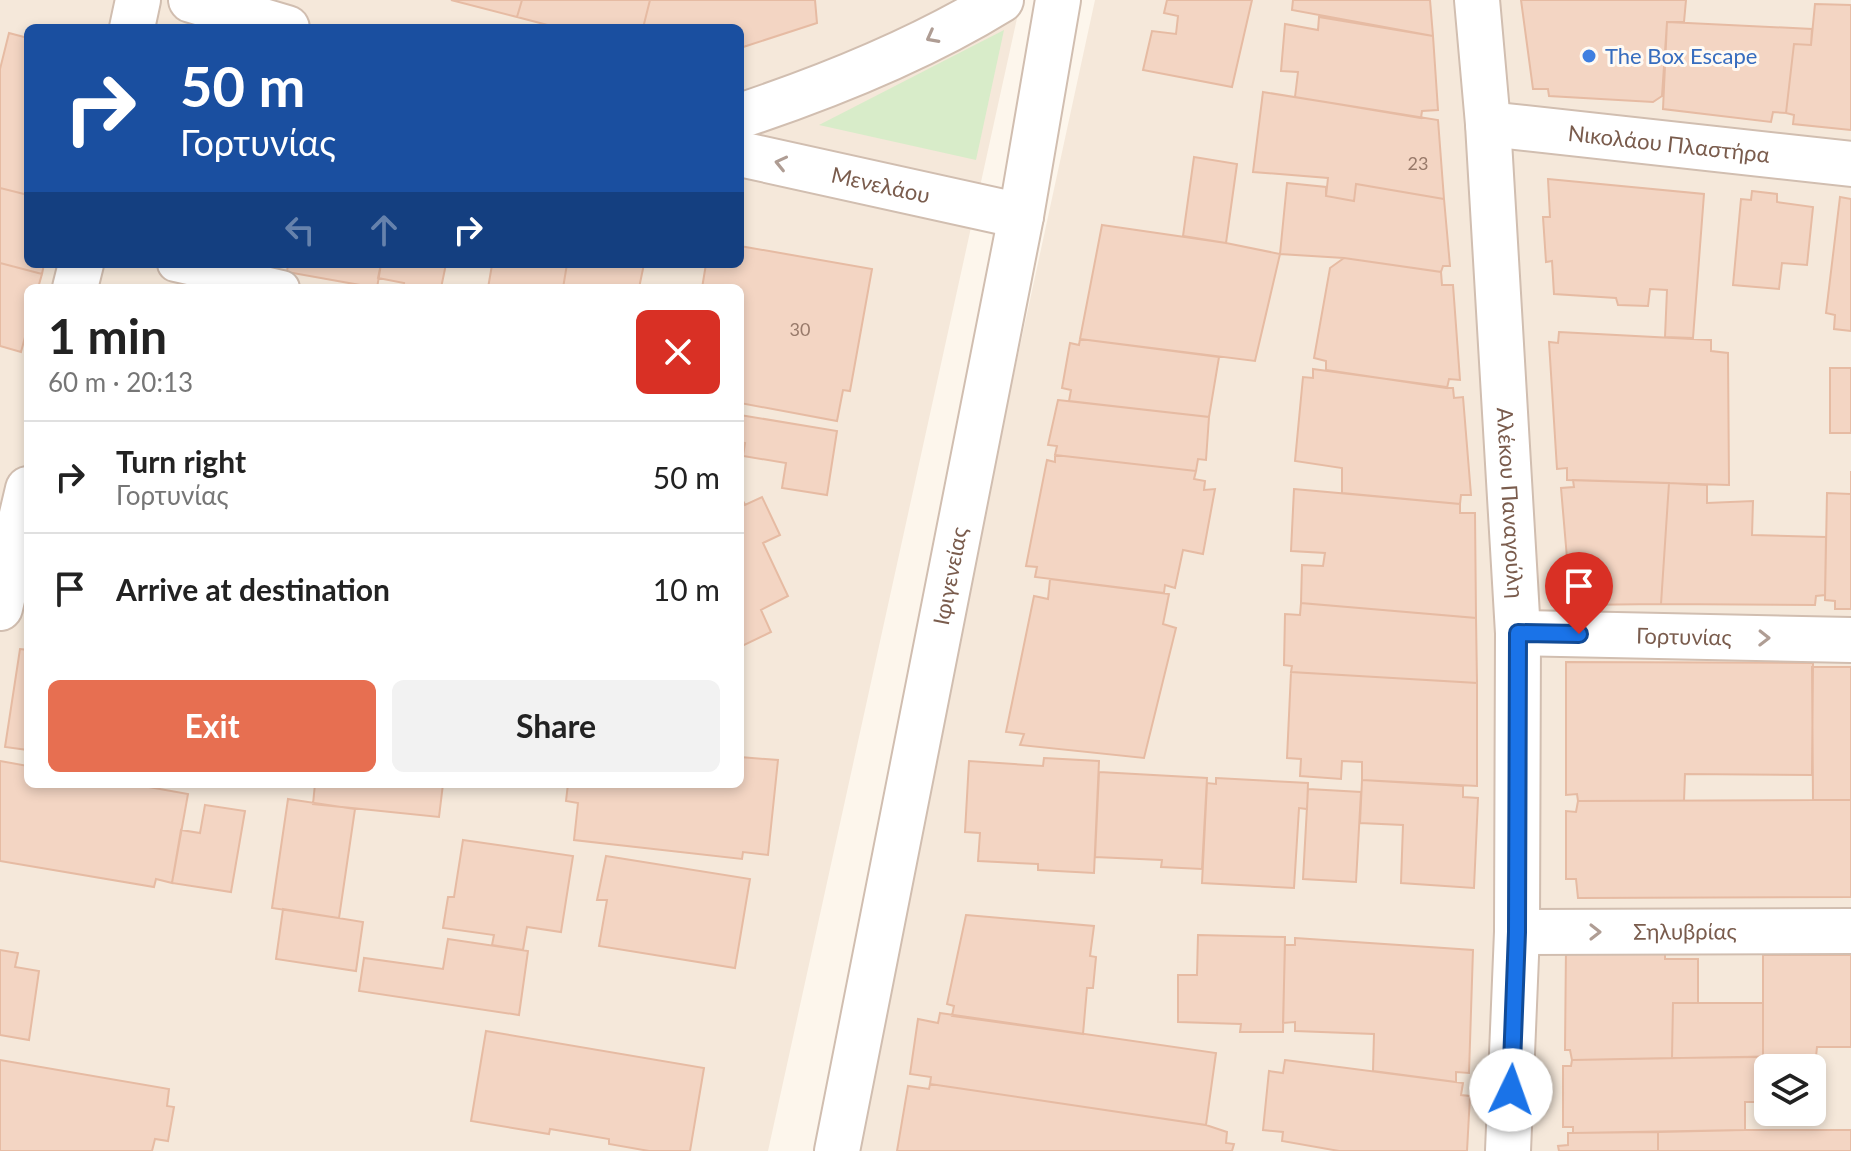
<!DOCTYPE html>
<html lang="en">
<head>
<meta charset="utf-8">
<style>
  :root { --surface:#fff; --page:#f2f2f2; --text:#222; --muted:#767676; --line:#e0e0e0; --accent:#e76f51 }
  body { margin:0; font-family:Lato,sans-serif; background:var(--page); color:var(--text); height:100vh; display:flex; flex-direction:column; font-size:30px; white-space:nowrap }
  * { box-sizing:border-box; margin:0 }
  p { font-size:26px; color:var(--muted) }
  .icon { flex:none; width:44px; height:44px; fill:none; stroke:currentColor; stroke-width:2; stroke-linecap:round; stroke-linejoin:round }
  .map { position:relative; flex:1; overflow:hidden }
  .sheet { position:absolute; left:24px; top:284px; width:720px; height:504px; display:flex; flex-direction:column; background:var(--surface); border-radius:12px; box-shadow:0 4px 12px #0003 }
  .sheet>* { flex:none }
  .top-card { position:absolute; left:24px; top:24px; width:720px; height:244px; border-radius:12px; box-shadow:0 4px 12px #0003; background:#1a4fa0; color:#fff; overflow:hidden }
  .tools { position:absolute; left:1754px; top:1054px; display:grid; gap:16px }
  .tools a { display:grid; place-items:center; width:72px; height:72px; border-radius:12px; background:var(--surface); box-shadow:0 4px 12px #0003; font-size:40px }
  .pin { position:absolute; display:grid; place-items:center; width:68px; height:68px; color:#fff; margin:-82px -34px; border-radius:50% 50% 50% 0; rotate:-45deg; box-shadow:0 0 8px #0007 }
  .pin .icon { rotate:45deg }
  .me { position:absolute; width:88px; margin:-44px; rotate:3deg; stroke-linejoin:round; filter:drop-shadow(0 0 6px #0008) }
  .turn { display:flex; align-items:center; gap:28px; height:168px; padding:0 24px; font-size:36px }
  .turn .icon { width:104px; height:104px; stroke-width:2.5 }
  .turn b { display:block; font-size:56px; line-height:68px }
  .lanes { display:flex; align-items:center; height:76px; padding:0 24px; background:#0003; justify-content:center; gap:40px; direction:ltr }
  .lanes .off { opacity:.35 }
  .round { display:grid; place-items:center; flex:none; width:84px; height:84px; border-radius:12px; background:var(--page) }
  .overview { display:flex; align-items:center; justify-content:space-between; height:136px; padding:0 24px }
  h1 { font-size:48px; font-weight:700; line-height:60px }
  .button { display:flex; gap:16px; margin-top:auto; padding:16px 24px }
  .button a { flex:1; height:92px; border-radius:12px; background:var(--accent); color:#fff; font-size:32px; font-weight:700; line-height:92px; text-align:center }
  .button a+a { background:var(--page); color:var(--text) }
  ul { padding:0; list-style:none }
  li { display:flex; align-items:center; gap:24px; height:112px; padding:0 24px; border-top:2px solid var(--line) }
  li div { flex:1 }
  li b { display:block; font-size:30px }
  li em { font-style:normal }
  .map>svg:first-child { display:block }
  .residential { fill:#f5e8da; fill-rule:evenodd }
  .green { fill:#d8ecc9 }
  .building { fill:#f3d5c3; stroke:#e6bba3; stroke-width:2 }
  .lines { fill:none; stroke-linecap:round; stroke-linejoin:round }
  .service-casing { stroke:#d1beb0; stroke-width:38 }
  .minor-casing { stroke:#d1beb0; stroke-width:48 }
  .tertiary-casing { stroke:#d1beb0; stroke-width:48 }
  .service { stroke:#fff; stroke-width:34 }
  .minor { stroke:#fff; stroke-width:44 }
  .tertiary { stroke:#fff; stroke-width:44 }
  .oneway { stroke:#af9d94 }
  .route-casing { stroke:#114b97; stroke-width:20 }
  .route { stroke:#1a73e8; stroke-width:14 }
  .shop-dot { fill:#3f7fe0; stroke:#fffaf3; stroke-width:3 }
  .labels { text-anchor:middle; stroke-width:6; stroke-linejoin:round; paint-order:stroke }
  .number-label { font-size:18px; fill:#987a6a }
  .shop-label { font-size:22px; fill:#366cbe; stroke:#fffaf3; text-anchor:start }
  .street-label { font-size:22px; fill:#7a5c4d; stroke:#fffaf3 }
</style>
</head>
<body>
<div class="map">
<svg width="1851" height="1151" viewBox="0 0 1851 1151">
  <rect width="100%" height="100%" fill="#fdf6ec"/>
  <!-- residential -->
  <path class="residential" d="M 0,0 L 1021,0 L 768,1151 L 0,1151 ZM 28,28 L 740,28 L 740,264 L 28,264 ZM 28,288 L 740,288 L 740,784 L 28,784 Z
    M 1095,0 L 1851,0 L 1851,1151 L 852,1151 L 940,715 ZM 1768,1068 L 1812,1068 L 1812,1112 L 1768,1112 Z"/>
  <!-- green -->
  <path class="green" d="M 1004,30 L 976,160 L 819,125 Z"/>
  <!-- building -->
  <path class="building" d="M 451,0 L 522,0 L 517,17 Z
    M 522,0 L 650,0 L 643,28 L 559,28 L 517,17 Z
    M 650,0 L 815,0 L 817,23 L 740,48 L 740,28 L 643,28 Z
    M 1167,0 L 1252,0 L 1232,87 L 1143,70 L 1152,31 L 1176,34 L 1178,16 L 1164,13 Z
    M 1293,0 L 1430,0 L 1433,36 L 1292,10 Z
    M 1521,0 L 1686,0 L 1684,22 L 1667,22 L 1662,96 L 1653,102 L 1549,96 L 1548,89 L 1533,89 Z
    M 1815,4 L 1851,5 L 1851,130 L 1793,124 L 1794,115 L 1786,113 L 1794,44 L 1811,45 Z
    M 1319,17 L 1433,36 L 1438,110 L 1422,111 L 1421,118 L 1295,97 L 1298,72 L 1281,71 L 1285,24 L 1318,30 Z
    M 1667,22 L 1812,29 L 1811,45 L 1794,44 L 1786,113 L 1773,112 L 1771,122 L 1663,109 Z
    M 9,33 L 28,38 L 28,195 L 0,188 L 0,69 Z
    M 1263,92 L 1438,120 L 1444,199 L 1356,184 L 1354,201 L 1326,196 L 1328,178 L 1253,172 Z
    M 1194,157 L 1237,164 L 1226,243 L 1183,236 Z
    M 1548,179 L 1704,194 L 1693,338 L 1665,337 L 1667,290 L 1650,289 L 1648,306 L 1618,305 L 1616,298 L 1554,294 L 1552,261 L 1546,262 L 1543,217 L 1550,217 Z
    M 1287,183 L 1326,187 L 1326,196 L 1354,201 L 1356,184 L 1444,199 L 1450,266 L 1443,266 L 1441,272 L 1344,258 L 1280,254 Z
    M 0,188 L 28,195 L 28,264 L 44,264 L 42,274 L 0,263 Z
    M 1752,191 L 1777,194 L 1777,202 L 1813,207 L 1807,265 L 1782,263 L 1779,289 L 1733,285 L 1741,199 L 1751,200 Z
    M 1840,197 L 1851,199 L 1851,331 L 1834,329 L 1835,315 L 1826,313 Z
    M 1102,225 L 1226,243 L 1280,254 L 1255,361 L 1080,339 Z
    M 740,246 L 872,269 L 850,391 L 843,390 L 837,421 L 740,403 L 740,288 L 702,288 L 706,264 L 740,264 Z
    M 1344,258 L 1441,272 L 1442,285 L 1453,285 L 1460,380 L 1449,379 L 1447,388 L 1326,370 L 1326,361 L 1314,358 L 1330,268 Z
    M 0,263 L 42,274 L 38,288 L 28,288 L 28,326 L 21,352 L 0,346 Z
    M 288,264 L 381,264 L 377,288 L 287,272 Z
    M 381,264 L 446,264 L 441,288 L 403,288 L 404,283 L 378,278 Z
    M 487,264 L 567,264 L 563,288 L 488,288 L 492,265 Z
    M 567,264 L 644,264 L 639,288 L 563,288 Z
    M 1559,332 L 1711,340 L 1711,351 L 1728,353 L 1729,485 L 1567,480 L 1567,468 L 1557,469 L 1549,342 L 1558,343 Z
    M 1080,339 L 1219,357 L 1209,417 L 1069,401 L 1071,390 L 1062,388 L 1070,343 L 1079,345 Z
    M 1830,368 L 1851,368 L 1851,433 L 1830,433 Z
    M 1313,369 L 1453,388 L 1454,398 L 1463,397 L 1471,495 L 1461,495 L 1460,504 L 1342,493 L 1342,468 L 1295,461 L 1303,377 L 1313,378 Z
    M 1058,400 L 1209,417 L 1206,460 L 1198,459 L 1196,471 L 1055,455 L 1057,446 L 1048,445 Z
    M 740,415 L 837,431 L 827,495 L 782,488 L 786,463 L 743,456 L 745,443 L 740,442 Z
    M 1055,455 L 1196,471 L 1194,479 L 1205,481 L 1204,490 L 1215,489 L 1203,554 L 1183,550 L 1175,588 L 1165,585 L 1164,593 L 1035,577 L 1037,567 L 1026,566 L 1047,460 L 1055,462 Z
    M 1851,471 L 1851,609 L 1835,609 L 1835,601 L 1825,600 L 1827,493 L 1851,494 Z
    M 1573,480 L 1669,483 L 1661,604 L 1571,605 L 1561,488 L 1574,487 Z
    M 1669,483 L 1707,485 L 1707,503 L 1753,501 L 1752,535 L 1826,537 L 1825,595 L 1816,596 L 1815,605 L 1661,604 Z
    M 1294,489 L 1460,504 L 1460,513 L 1475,513 L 1476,618 L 1301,603 L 1302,565 L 1323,566 L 1325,553 L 1291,551 Z
    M 740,495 L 745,505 L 762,497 L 780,535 L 763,543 L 788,596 L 761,610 L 771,632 L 740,647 Z
    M 1050,579 L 1169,594 L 1163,624 L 1176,628 L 1144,758 L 1020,745 L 1024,734 L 1006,732 L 1034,596 L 1048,599 Z
    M 1301,603 L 1476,618 L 1477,683 L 1291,672 L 1292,666 L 1284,665 L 1285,614 L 1300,615 Z
    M 20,649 L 28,650 L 28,750 L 5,747 Z
    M 1566,662 L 1813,663 L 1812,775 L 1685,774 L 1684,801 L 1578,801 L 1577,794 L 1566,795 Z
    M 1812,667 L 1851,667 L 1851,800 L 1813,800 Z
    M 1291,672 L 1477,683 L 1477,786 L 1362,780 L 1362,762 L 1342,761 L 1341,779 L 1300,776 L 1301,759 L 1287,758 Z
    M 740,757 L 778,760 L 768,855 L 743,852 L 742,859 L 574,840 L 578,803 L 566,801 L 568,784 L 740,784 Z
    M 1044,758 L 1099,761 L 1094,873 L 1038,870 L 1038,864 L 978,861 L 980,833 L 965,832 L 969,761 L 1043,766 Z
    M 0,761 L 28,766 L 28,784 L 132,784 L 188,794 L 172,883 L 156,879 L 154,887 L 0,861 Z
    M 1099,772 L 1207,778 L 1202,869 L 1161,867 L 1162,860 L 1095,857 Z
    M 1216,778 L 1308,783 L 1307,809 L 1299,808 L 1294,888 L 1202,883 L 1207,783 L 1216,784 Z
    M 1362,780 L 1463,786 L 1463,797 L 1478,798 L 1474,888 L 1401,883 L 1403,825 L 1360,823 Z
    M 315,784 L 443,784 L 439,817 L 313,804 Z
    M 1308,789 L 1361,792 L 1356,882 L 1303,879 Z
    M 288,799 L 355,809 L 339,918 L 272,908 Z
    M 1813,800 L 1851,800 L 1851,897 L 1578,898 L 1576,879 L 1566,879 L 1566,811 L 1576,812 L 1578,801 Z
    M 205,805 L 245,811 L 231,892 L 172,883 L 181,830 L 200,833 Z
    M 463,840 L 573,856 L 561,932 L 527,927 L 523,950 L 492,945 L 494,935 L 443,928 L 448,897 L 454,897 Z
    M 606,856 L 750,879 L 735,968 L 599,946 L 607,900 L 597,900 Z
    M 283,909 L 363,922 L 356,971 L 276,959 Z
    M 966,915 L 1094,926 L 1090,956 L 1096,957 L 1093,988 L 1087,988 L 1083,1034 L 952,1016 L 954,1006 L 947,1004 Z
    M 1198,935 L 1285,937 L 1283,1032 L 1240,1032 L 1241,1024 L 1178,1022 L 1178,975 L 1197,975 Z
    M 1295,938 L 1473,950 L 1469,1073 L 1456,1072 L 1456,1082 L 1373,1071 L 1374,1034 L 1295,1031 L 1295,1022 L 1283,1023 L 1285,945 L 1295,945 Z
    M 448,939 L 528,951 L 519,1015 L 359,991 L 364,958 L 443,969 Z
    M 1566,947 L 1665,948 L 1665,959 L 1698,959 L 1698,1003 L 1673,1003 L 1672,1058 L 1572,1060 L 1570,1050 L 1565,1050 Z
    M 0,950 L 18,953 L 15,967 L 39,971 L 29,1040 L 0,1035 Z
    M 1763,955 L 1851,955 L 1851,1047 L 1817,1047 L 1816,1057 L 1763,1057 Z
    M 1673,1003 L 1763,1003 L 1763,1057 L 1672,1058 Z
    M 940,1013 L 1216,1053 L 1206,1125 L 930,1084 L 931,1077 L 910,1074 L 918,1019 L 938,1023 Z
    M 486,1031 L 704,1068 L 690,1151 L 649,1151 L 609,1144 L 609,1139 L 550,1129 L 549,1134 L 471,1121 Z
    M 1797,1056 L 1798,1068 L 1768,1068 L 1768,1102 L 1745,1102 L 1745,1130 L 1573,1133 L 1573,1127 L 1563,1127 L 1563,1066 L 1571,1066 L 1572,1060 Z
    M 0,1060 L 169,1089 L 167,1106 L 174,1107 L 168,1141 L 155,1139 L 152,1151 L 0,1151 Z
    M 1285,1060 L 1463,1083 L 1461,1095 L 1470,1096 L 1467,1151 L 1339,1151 L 1282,1141 L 1283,1132 L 1263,1130 L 1269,1071 L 1283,1073 Z
    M 930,1084 L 1206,1125 L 1227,1132 L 1226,1143 L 1234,1144 L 1232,1151 L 897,1151 L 908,1086 L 929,1089 Z
    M 1745,1130 L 1851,1130 L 1851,1151 L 1658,1151 L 1658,1132 Z
    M 1658,1132 L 1658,1151 L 1559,1151 L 1558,1146 L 1568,1145 L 1568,1133 Z"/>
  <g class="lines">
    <!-- service casing -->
    <g class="service-casing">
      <path id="service" d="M 175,264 L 282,288"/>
    </g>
    <!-- minor casing -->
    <g class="minor-casing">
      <g id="minor">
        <path d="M 191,0 L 287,28"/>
        <path d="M 132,28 L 138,0"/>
        <path d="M 740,116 C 830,86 920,50 1001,0"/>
        <path id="s1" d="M 1488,124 L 1851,164"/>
        <path id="s2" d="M 740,154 L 1021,216"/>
        <path d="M 75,288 L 81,264"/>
        <path d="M 0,608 L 28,489"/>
        <path id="s3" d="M 1518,633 L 1851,640"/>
        <path id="s4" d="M 1517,932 L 1851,931"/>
      </g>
    </g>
    <!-- tertiary casing -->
    <g class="tertiary-casing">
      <g id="tertiary">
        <path id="s5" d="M 1477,0 L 1488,124 L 1518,633 L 1517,932 L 1508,1151"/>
        <path id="s6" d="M 837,1151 L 1021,216 L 1058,0"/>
      </g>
    </g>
    <!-- service -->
    <use href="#service" class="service"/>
    <!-- minor -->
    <use href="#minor" class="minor"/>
    <!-- tertiary -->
    <use href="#tertiary" class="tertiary"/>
  </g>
  <!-- one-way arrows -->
  <defs><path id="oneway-chevron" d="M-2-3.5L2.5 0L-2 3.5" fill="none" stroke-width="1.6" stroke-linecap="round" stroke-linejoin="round" transform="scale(2)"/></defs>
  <g class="oneway">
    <use href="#oneway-chevron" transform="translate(932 37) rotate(152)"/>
    <use href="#oneway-chevron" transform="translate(781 163) rotate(-167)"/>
    <use href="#oneway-chevron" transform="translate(1764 638) rotate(1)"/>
    <use href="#oneway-chevron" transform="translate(1595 932)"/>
  </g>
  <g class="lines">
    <!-- route casing -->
    <g class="route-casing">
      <path id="route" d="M 1511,1090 L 1517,932 L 1518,633 L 1579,634"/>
    </g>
    <!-- route -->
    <use href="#route" class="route"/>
  </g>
  <!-- markers -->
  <circle class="shop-dot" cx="1589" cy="56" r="8"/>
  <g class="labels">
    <!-- number labels -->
    <g class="number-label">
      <text x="1418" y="170">23</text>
      <text x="800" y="336">30</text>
    </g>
    <!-- shop labels -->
    <g class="shop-label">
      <text x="1605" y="64">The Box Escape</text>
    </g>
    <!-- street labels -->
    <g class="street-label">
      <text dy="8" stroke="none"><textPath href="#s1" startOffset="182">Νικολάου Πλαστήρα</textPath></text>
      <text dy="8" stroke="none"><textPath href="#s2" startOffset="144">Μενελάου</textPath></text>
      <text dy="8" stroke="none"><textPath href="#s5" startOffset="504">Αλέκου Παναγούλη</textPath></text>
      <text dy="8" stroke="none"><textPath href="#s6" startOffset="586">Ιφιγενείας</textPath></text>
      <text dy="8" stroke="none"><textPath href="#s3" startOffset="166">Γορτυνίας</textPath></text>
      <text dy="8" stroke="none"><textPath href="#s4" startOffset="168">Σηλυβρίας</textPath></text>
    </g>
  </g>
</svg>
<div class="tools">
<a><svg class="icon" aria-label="layers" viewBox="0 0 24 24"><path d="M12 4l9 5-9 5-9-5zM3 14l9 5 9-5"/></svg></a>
</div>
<div class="pin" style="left:1579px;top:634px;background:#d93025"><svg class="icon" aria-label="arrive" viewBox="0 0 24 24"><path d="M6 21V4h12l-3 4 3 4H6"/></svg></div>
<svg class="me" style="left:1511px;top:1090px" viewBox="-20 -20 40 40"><circle r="19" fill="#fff"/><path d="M0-13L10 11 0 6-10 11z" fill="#1a73e8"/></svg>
<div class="top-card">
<div class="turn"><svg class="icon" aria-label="right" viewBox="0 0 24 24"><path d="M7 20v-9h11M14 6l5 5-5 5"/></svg><div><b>50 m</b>Γορτυνίας</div></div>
<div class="lanes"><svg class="icon off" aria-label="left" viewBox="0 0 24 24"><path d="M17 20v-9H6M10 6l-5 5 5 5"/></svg><svg class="icon off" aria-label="ahead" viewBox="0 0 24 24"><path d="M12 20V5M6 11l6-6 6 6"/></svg><svg class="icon" aria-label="right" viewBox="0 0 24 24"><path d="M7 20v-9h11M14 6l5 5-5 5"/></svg></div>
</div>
<section class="sheet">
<div class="overview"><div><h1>1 min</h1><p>60 m · 20:13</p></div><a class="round" style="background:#d93025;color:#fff"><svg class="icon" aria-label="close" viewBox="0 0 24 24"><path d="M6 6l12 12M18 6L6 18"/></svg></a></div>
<ul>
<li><svg class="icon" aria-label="right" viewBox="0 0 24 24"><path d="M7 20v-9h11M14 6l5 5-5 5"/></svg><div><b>Turn right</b><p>Γορτυνίας</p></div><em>50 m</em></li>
<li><svg class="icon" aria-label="arrive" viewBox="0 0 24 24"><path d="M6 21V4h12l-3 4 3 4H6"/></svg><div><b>Arrive at destination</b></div><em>10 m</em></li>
</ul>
<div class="button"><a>Exit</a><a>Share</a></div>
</section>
</div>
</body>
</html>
